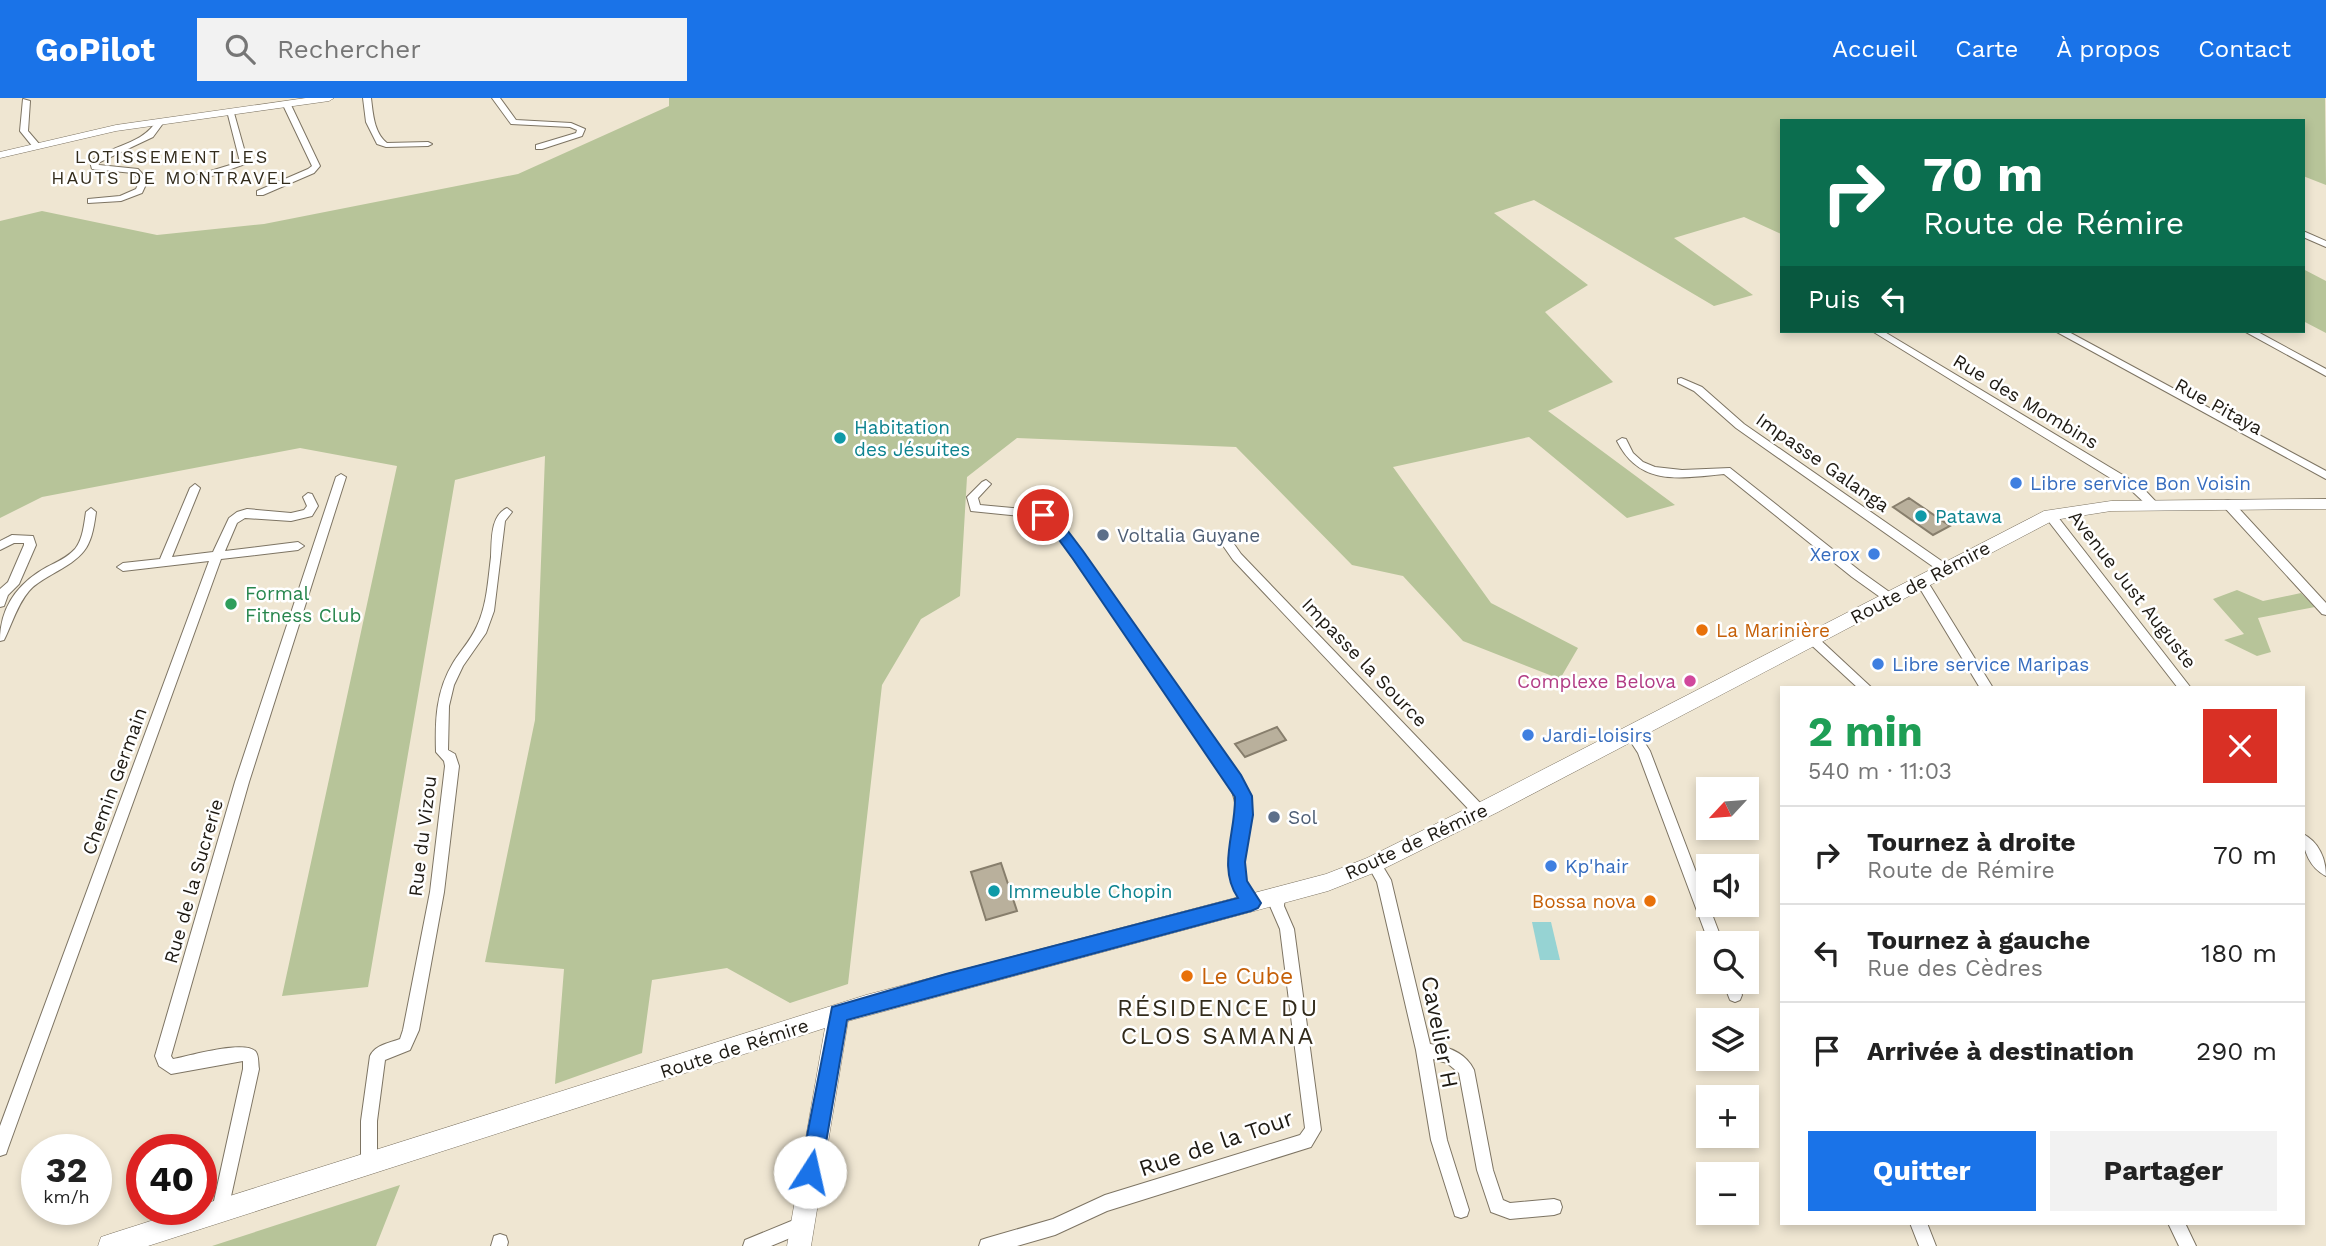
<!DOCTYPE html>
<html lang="fr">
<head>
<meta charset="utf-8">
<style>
  :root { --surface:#fff; --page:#f2f2f2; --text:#222; --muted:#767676; --line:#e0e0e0; --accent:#1a73e8 }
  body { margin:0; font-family:"Work Sans",sans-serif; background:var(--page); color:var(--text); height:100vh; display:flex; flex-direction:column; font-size:26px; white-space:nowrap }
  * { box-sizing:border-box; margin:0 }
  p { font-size:23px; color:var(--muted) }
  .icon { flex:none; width:38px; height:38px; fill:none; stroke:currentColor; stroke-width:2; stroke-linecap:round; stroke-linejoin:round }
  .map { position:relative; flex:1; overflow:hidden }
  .panel { position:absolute; left:1780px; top:588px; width:525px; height:539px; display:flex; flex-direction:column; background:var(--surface); border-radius:0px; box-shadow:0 4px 10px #0003 }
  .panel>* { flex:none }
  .banner { position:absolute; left:1780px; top:21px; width:525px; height:214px; border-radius:0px; box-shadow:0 4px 10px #0003; background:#0b6e4f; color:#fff; overflow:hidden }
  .needle { width:46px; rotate:244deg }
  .tools { position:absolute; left:1696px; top:679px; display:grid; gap:14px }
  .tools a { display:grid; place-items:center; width:63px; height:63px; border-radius:0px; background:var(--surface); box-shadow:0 4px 10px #0003; font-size:35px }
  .speed { position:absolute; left:21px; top:1036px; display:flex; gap:14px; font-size:35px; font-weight:700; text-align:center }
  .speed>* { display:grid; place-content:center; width:91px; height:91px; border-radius:50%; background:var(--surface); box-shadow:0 4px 10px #0003; line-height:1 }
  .speed small { font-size:18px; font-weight:400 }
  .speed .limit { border:10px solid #d22; background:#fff; color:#111 }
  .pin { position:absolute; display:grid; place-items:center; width:60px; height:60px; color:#fff; margin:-30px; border:4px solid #fff; border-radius:50%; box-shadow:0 2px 7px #0007 }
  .me { position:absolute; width:77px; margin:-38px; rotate:10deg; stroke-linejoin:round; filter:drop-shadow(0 0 5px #0008) }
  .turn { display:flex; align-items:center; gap:24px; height:147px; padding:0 28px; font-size:32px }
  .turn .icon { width:91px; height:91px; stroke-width:2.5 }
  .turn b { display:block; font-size:49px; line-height:60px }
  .then { display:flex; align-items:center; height:66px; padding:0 28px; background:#0003; gap:14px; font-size:26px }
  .round { display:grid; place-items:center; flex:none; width:74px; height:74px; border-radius:0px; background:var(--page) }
  .overview { display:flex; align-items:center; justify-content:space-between; height:119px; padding:0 28px }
  h1 { font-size:42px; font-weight:700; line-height:52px; color:#1e9e55 }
  .primary-button { display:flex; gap:14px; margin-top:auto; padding:14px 28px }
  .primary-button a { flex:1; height:80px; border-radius:0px; background:var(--accent); color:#fff; font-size:28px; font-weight:700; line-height:80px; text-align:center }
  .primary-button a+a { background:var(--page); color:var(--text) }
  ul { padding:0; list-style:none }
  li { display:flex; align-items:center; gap:21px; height:98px; padding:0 28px; border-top:2px solid var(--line) }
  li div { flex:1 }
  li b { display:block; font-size:26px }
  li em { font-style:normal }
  header { display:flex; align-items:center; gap:42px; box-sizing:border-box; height:98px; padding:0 35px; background:var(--accent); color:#fff }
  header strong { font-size:33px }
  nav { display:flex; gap:38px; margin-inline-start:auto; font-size:24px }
  .search { width:490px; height:63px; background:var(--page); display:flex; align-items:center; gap:18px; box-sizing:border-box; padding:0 24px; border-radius:0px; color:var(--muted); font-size:26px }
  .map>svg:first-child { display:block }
  .green { fill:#b7c499 }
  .water { fill:#96d3d3 }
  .building { fill:#b9b09c; stroke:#877e6c; stroke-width:2 }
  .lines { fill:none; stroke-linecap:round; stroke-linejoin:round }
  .street-casing { stroke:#7d7463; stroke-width:2 }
  .secondary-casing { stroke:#7d7463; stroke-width:1 }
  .street { fill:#fff; fill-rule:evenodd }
  .secondary { fill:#fff; fill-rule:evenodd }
  .route { fill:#1a73e8; stroke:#114b97; stroke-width:2 }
  .culture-dot { fill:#0f9aa8; stroke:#fff; stroke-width:2.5 }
  .shop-dot { fill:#3f7fe0; stroke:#fff; stroke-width:2.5 }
  .service-dot { fill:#5c6f8a; stroke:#fff; stroke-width:2.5 }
  .leisure-dot { fill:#2e9e5b; stroke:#fff; stroke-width:2.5 }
  .food-dot { fill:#e8710a; stroke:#fff; stroke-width:2.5 }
  .hotel-dot { fill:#d1479c; stroke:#fff; stroke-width:2.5 }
  .labels { text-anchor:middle; stroke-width:5; stroke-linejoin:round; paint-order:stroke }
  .far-neighbourhood-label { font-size:18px; letter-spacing:2px; fill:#322b1b; stroke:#fff }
  .street-label { font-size:19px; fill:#1e1a13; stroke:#fff }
  .culture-label { font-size:19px; fill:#0d838f; stroke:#fff; text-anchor:start }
  .shop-label { font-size:19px; fill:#366cbe; stroke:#fff; text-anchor:start }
  .service-label { font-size:19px; fill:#4e5e75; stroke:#fff; text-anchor:start }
  .leisure-label { font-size:19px; fill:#27864d; stroke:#fff; text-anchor:start }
  .food-label { font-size:19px; fill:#c56008; stroke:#fff; text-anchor:start }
  .hotel-label { font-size:19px; fill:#b23c85; stroke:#fff; text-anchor:end }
  .near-food-label { font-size:23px; fill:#c56008; stroke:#fff; text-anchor:start }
  .near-street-label { font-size:23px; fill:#1e1a13; stroke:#fff }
  .near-neighbourhood-label { font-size:24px; letter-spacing:2px; fill:#322b1b; stroke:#fff }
</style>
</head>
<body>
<header>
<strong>GoPilot</strong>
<div class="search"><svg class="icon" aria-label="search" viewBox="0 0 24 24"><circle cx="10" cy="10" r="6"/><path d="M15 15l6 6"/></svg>Rechercher</div>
<nav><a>Accueil</a><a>Carte</a><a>À propos</a><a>Contact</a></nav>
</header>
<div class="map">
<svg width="2326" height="1148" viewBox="0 0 2326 1148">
  <rect width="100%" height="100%" fill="#efe6d2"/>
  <!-- green -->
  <path class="green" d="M 669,0 L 2325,0 L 2326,87 L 2303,78 L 2303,23 L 1782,23 L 1781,136 L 1744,119 L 1674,140 L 1753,197 L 1714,208 L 1534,102 L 1494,115 L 1588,187 L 1545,214 L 1613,284 L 1548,313 L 1675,407 L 1627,420 L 1529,339 L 1393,369 L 1491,505 L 1578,550 L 1560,581 L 1463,543 L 1403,478 L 1352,467 L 1236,349 L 1017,340 L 967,379 L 960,498 L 921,521 L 882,587 L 848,886 L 790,905 L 727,870 L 652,882 L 642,955 L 555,986 L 564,871 L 485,864 L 535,622 L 545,358 L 455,382 L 368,889 L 282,898 L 397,368 L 300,350 L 42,399 L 0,420 L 0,123 L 42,113 L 157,137 L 264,126 L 518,76 L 669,8 Z
    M 2303,171 L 2326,183 L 2326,235 L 2303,223 Z
    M 2237,492 L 2263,503 L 2301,495 L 2315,509 L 2258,520 L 2271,554 L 2257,558 L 2224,542 L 2244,536 L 2213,501 Z
    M 400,1087 L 376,1148 L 212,1148 Z"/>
  <!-- water -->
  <path class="water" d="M 1532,824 L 1551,824 L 1560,862 L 1540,862 Z"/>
  <!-- building -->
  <path class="building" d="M 1909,400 L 1950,428 L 1933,437 L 1893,409 Z
    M 1277,629 L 1286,642 L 1245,659 L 1235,646 Z
    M 1001,765 L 1017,813 L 986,822 L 971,774 Z"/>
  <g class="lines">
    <!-- street casing -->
    <g class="street-casing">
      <path id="street" d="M 363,0 L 371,0 C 373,16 374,35 387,45 L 428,44 L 432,46 L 428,48 L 386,49 L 377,46 L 366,24 Z
        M 492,0 L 500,0 L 516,22 L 571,25 L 585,31 L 582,38 L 542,51 L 536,51 L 536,47 L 576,35 L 577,32 L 570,29 L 511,26 Z
        M 23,1 L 30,3 L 28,33 L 40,47 L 39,49 L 33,49 L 20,33 Z
        M 284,5 L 291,7 L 320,68 L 314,75 L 263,97 L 257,97 L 257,93 L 308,71 L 312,68 L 283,7 Z
        M 227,13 L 234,15 L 248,65 L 200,82 L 194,82 L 194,78 L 240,64 Z
        M 157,22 L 164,24 L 153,39 L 98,65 L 99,67 L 138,71 L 148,82 L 142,95 L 121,103 L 88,105 L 88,101 L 120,98 L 136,91 L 140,82 L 133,75 L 92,71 L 90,64 C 110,47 143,47 157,22 Z
        M 2303,133 L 2326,143 L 2326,149 L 2303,139 Z
        M 1872,233 L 1883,233 L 2141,388 L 2159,407 L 2154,411 L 2150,410 L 2133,394 Z
        M 2055,233 L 2067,233 L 2326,373 L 2326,381 Z
        M 2244,233 L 2256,233 L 2326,271 L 2326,278 Z
        M 1681,280 L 1702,289 L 1744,326 L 1943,464 L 1952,467 L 1954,470 L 1952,473 L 1948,474 L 1935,470 L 1736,330 L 1694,293 L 1678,285 L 1678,281 Z
        M 1622,340 L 1626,341 L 1633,355 L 1643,364 L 1655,369 L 1682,372 L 1730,370 L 1860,473 L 1895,498 L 1897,501 L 1895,504 L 1887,504 L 1852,479 L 1724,376 C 1680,380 1640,389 1617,343 Z
        M 341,376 L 346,379 L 249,684 L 171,958 L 173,961 C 189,958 246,941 256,954 C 259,959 258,966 259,971 L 228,1112 L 226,1118 L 220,1120 L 214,1118 L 212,1112 L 243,971 L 243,963 L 171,976 L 159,968 L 155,958 L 235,684 L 336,379 Z
        M 986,382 L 991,386 L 978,400 L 980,407 L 1043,413 L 1060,424 L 1240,678 C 1260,721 1235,740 1243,776 C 1245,787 1253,795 1258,805 L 1256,809 C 1246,813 1245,807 1240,800 C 1217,767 1237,744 1236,710 C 1235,701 1232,693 1229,684 L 1052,430 L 1040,420 L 971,413 L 967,399 L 982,384 Z
        M 195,386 L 200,390 L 172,459 L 213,454 L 229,420 L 237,414 L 247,411 L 291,415 L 304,412 L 307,408 L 303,399 L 308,395 L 312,396 L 318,408 L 312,418 L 291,423 L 245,420 L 237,425 L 225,453 L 298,444 L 304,448 L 298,452 L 221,461 L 8,1050 L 6,1056 L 0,1058 L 0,1028 L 209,463 L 123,473 L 117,469 L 123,465 L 160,461 L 190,390 Z
        M 2228,402 L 2232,403 L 2326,505 L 2326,517 L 2322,516 L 2224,409 L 2223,406 L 2224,403 Z
        M 91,410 L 96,414 C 91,453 84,458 51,477 C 44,481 35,486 29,493 C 17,507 12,526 4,542 L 0,543 C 0,509 18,485 47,469 C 57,464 68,459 75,451 C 83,441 84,426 86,414 Z
        M 507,410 L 512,414 L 505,423 L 494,513 L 486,535 L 463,568 L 454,587 L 449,608 L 448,652 L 455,656 L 459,668 L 444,794 L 419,932 L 410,952 L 385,962 L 377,1023 L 377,1065 L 375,1071 L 369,1073 L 363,1071 L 361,1065 L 361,1023 L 370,958 C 375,947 389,945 400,941 L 403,932 L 430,794 L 445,668 L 444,663 L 436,654 C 435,622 436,593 453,565 C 461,552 471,542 477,528 C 487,507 488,482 491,459 C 492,442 490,418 507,410 Z
        M 2050,413 L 2054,414 L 2191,590 L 2178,590 L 2046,420 L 2045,417 Z
        M 1223,435 L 1227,436 L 1241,456 L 1485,710 L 1487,714 L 1485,718 L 1480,720 L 1475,718 L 1233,462 L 1217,439 Z
        M 12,437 L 33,438 L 36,447 L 19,486 L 8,497 L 4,508 L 0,509 L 0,491 L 8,484 L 24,447 L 24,445 L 14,445 L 0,452 L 0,443 Z
        M 1922,480 L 1926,481 L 1993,590 L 1980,590 L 1916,484 Z
        M 1812,537 L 1816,538 L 1872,590 L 1858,590 L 1808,544 L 1806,541 L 1808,538 Z
        M 1631,630 L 1636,631 L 1650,653 L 1723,845 L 1709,845 L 1638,655 L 1625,635 L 1626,631 Z
        M 2303,736 C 2319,744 2326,761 2326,778 C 2310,770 2303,753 2303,736 Z
        M 1374,760 L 1379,762 L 1391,782 L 1430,946 C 1447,948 1466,955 1474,972 L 1493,1072 L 1503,1102 L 1510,1105 L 1554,1101 L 1560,1103 L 1562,1109 L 1560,1115 L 1554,1117 L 1510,1121 L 1491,1114 L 1477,1072 L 1459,975 L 1447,965 L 1433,961 L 1447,1042 L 1469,1112 L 1467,1118 L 1461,1120 L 1455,1118 L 1431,1042 L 1416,952 L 1377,784 L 1367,766 L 1369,762 Z
        M 1278,793 L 1283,795 L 1285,799 L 1284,808 L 1294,831 L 1321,1032 L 1311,1049 L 1107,1113 L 1055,1137 L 1017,1148 L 979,1148 L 981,1142 L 987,1140 L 1053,1121 L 1105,1097 L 1300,1037 L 1305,1030 L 1280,831 L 1270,808 L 1273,795 Z
        M 1723,884 L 1737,884 L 1742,897 L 1740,902 L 1735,904 L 1730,902 Z
        M 801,1119 L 807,1121 L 809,1127 L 807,1133 L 771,1148 L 743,1148 L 745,1142 Z
        M 1910,1125 L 1927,1125 L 1936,1148 L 1919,1148 Z
        M 2168,1125 L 2185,1125 L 2196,1148 L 2179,1148 Z
        M 500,1136 L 506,1138 L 508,1144 L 507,1148 L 491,1148 L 494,1138 Z"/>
    </g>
    <!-- secondary casing -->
    <g class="secondary-casing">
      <path id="secondary" d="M 306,0 L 334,0 L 329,3 L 116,33 L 0,60 L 0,54 L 116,27 Z
        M 2326,401 L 2326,411 L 2111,413 L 2054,422 L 1498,714 L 1381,772 L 1328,793 L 848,923 L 811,1148 L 787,1148 L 825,930 L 148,1148 L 98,1148 L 101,1139 L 110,1136 L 188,1111 L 201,1111 L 201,1107 L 866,897 L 1326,776 L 1367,760 L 1484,702 L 2044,413 L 2111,403 Z"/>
    </g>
    <!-- street -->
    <use href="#street" class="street"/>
    <!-- secondary -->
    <use href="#secondary" class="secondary"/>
  </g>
  <!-- route -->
  <path class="route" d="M 1043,412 L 1061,424 L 1083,453 L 1241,677 L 1252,698 L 1253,717 L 1245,764 L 1247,783 L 1261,805 L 1258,810 L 1251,813 L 847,922 L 821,1074 L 818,1082 L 810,1085 L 803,1082 L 800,1074 L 832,909 L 946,876 L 1238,800 C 1217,769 1236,734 1235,699 L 1073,461 L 1051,431 L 1036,417 Z"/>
  <!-- markers -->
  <g class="culture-dot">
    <circle cx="840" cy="340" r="7"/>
    <circle cx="1921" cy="418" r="7"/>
    <circle cx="994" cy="793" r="7"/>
  </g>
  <g class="shop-dot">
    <circle cx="2016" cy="385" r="7"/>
    <circle cx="1874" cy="456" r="7"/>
    <circle cx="1878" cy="566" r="7"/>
    <circle cx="1528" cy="637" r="7"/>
    <circle cx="1551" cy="768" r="7"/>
  </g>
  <g class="service-dot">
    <circle cx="1103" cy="437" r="7"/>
    <circle cx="1274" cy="719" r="7"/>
  </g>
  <circle class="leisure-dot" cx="231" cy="506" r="7"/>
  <g class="food-dot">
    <circle cx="1702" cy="532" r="7"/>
    <circle cx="1650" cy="803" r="7"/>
    <circle cx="1187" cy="878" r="7"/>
  </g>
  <circle class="hotel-dot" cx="1690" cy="583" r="7"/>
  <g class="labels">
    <!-- far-neighbourhood labels -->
    <g class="far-neighbourhood-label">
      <text x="172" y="65">LOTISSEMENT LES<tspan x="172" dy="21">HAUTS DE MONTRAVEL</tspan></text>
    </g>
    <!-- street labels -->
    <g class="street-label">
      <text transform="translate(2026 303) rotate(31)" y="7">Rue des Mombins</text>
      <text transform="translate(2219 308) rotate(29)" y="7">Rue Pitaya</text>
      <text transform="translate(1823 364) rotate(35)" y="7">Impasse Galanga</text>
      <text transform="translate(1920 484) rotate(-28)" y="7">Route de Rémire</text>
      <text transform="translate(2133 491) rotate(52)" y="7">Avenue Just Auguste</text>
      <text transform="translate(1365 564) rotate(46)" y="7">Impasse la Source</text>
      <text transform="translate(114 683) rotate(-70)" y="7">Chemin Germain</text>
      <text transform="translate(422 738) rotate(-83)" y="7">Rue du Vizou</text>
      <text transform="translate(1416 743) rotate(-25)" y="7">Route de Rémire</text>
      <text transform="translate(193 783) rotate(-74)" y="7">Rue de la Sucrerie</text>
      <text transform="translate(734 950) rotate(-18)" y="7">Route de Rémire</text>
    </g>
    <!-- culture labels -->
    <g class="culture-label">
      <text x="854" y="336">Habitation<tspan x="854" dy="22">des Jésuites</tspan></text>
      <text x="1935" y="425">Patawa</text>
      <text x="1008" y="800">Immeuble Chopin</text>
    </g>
    <!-- shop labels -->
    <g class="shop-label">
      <text x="2030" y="392">Libre service Bon Voisin</text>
      <text x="1860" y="463" text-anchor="end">Xerox</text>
      <text x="1892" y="573">Libre service Maripas</text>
      <text x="1542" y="644">Jardi-loisirs</text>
      <text x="1565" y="775">Kp'hair</text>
    </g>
    <!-- service labels -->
    <g class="service-label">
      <text x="1117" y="444">Voltalia Guyane</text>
      <text x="1288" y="726">Sol</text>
    </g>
    <!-- leisure labels -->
    <g class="leisure-label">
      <text x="245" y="502">Formal<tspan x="245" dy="22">Fitness Club</tspan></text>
    </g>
    <!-- food labels -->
    <g class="food-label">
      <text x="1716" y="539">La Marinière</text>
      <text x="1636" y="810" text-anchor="end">Bossa nova</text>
    </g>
    <!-- hotel labels -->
    <g class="hotel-label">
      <text x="1676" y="590">Complexe Belova</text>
    </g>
    <!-- near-food labels -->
    <g class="near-food-label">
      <text x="1201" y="886">Le Cube</text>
    </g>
    <!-- near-street labels -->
    <g class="near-street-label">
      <text transform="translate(1440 934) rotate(79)" y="8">Cavelier H</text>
      <text transform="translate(1216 1045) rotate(-19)" y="8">Rue de la Tour</text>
    </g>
    <!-- near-neighbourhood labels -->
    <g class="near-neighbourhood-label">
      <text x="1218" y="918">RÉSIDENCE DU<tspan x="1218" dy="28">CLOS SAMANA</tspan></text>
    </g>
  </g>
</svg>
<div class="tools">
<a><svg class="needle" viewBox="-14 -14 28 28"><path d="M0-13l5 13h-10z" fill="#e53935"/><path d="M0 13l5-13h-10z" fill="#767676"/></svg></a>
<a><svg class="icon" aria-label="sound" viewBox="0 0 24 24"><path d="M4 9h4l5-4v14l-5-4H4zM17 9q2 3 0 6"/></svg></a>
<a><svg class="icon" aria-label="search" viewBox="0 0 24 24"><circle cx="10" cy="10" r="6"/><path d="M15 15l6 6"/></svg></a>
<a><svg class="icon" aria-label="layers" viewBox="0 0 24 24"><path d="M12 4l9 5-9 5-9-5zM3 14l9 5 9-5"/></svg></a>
<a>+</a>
<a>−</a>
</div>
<div class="speed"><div>32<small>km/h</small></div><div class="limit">40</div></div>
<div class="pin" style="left:1043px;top:417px;background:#d93025"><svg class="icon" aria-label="arrive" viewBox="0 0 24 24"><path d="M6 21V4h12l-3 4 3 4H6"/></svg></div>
<svg class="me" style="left:810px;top:1074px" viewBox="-20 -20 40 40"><circle r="19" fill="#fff"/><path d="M0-13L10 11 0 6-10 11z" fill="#1a73e8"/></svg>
<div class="banner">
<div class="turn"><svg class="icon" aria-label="right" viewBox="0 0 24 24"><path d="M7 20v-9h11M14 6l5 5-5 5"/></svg><div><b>70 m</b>Route de Rémire</div></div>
<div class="then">Puis<svg class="icon" aria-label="left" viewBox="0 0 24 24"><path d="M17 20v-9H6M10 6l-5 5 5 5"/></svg></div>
</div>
<section class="panel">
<div class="overview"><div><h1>2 min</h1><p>540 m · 11:03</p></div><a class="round" style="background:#d93025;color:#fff"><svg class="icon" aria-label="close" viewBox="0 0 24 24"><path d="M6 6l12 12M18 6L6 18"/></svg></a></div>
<ul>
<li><svg class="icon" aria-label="right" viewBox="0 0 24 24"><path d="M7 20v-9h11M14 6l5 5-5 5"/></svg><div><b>Tournez à droite</b><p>Route de Rémire</p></div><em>70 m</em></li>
<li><svg class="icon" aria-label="left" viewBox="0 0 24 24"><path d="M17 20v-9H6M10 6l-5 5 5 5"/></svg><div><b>Tournez à gauche</b><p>Rue des Cèdres</p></div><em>180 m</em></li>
<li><svg class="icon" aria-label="arrive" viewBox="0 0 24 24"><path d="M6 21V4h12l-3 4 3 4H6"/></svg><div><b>Arrivée à destination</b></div><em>290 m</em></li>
</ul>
<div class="primary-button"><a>Quitter</a><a>Partager</a></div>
</section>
</div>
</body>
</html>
